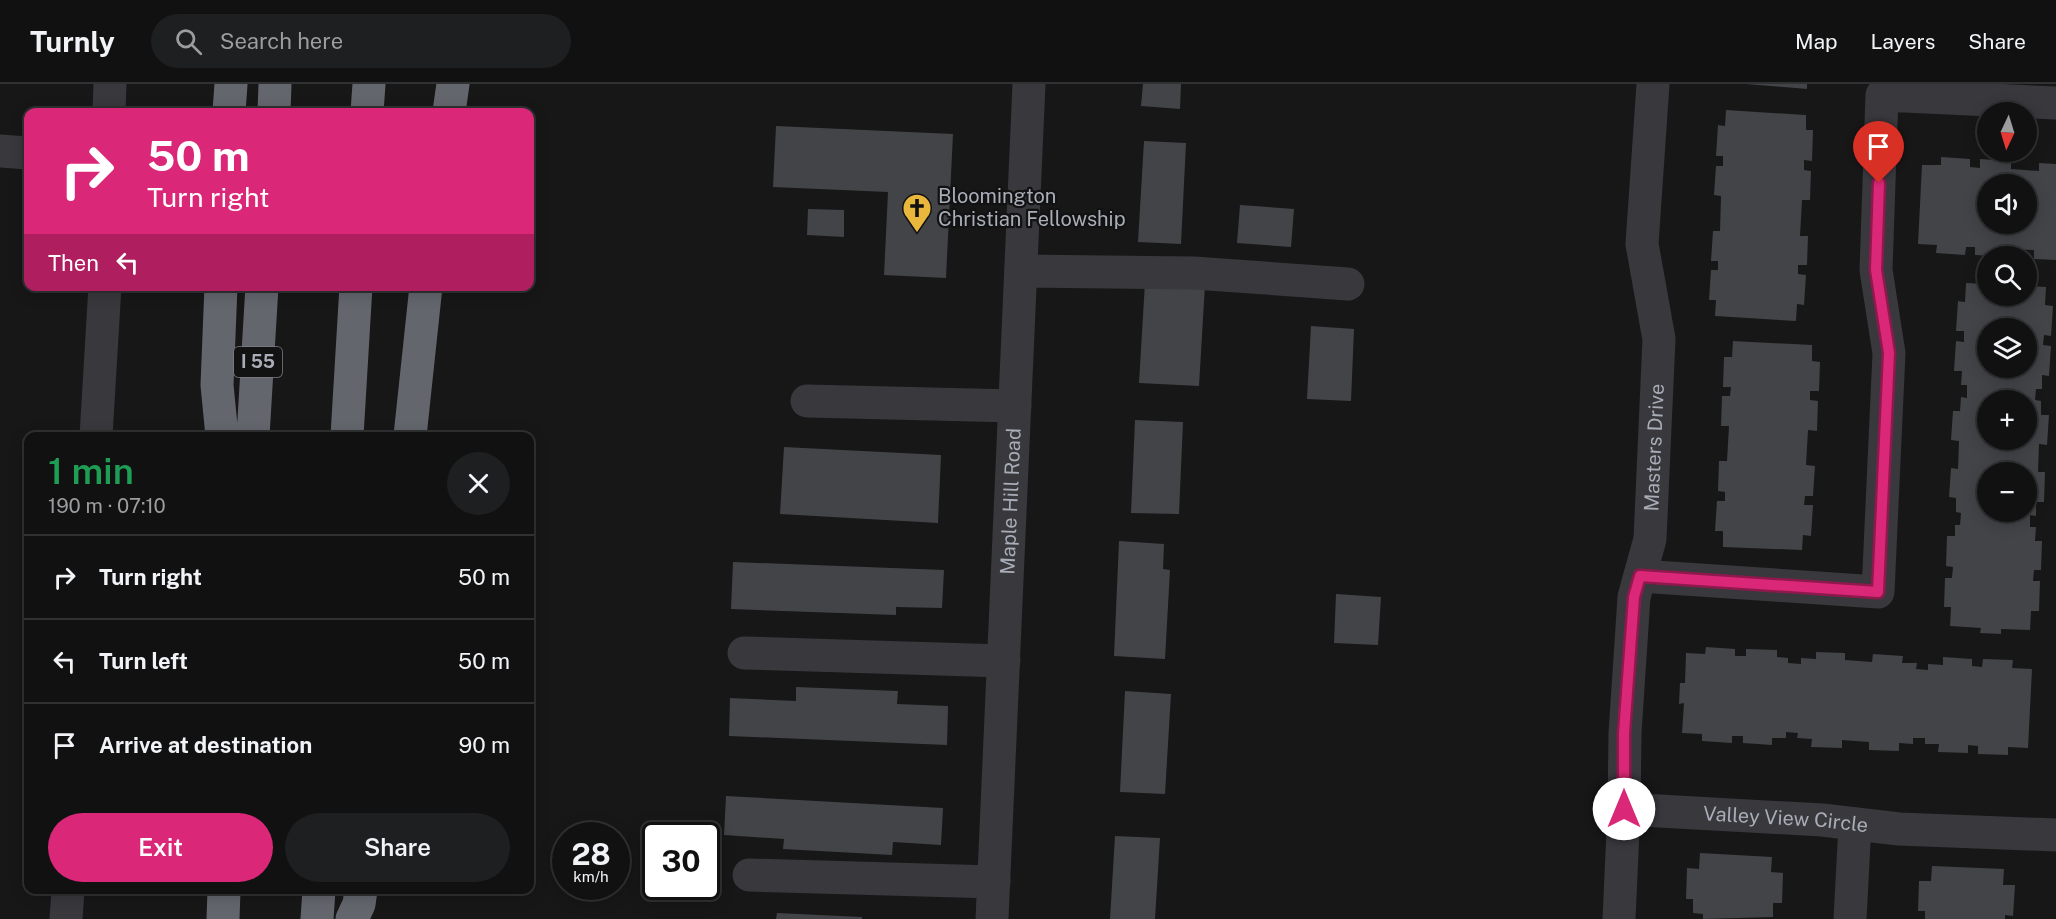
<!DOCTYPE html>
<html lang="en">
<head>
<meta charset="utf-8">
<style>
  :root { --surface:#111112; --page:#1e1f20; --text:#f1f3f6; --muted:#9c9d9f; --line:#303132; --accent:#db2777 }
  body { margin:0; font-family:"Public Sans",sans-serif; background:var(--page); color:var(--text); height:100vh; display:flex; flex-direction:column; font-size:22px; white-space:nowrap }
  * { box-sizing:border-box; margin:0 }
  p { font-size:20px; color:var(--muted) }
  .icon { flex:none; width:33px; height:33px; fill:none; stroke:currentColor; stroke-width:2; stroke-linecap:round; stroke-linejoin:round }
  .map { position:relative; flex:1; overflow:hidden }
  .details { position:absolute; left:24px; top:348px; width:510px; height:462px; display:flex; flex-direction:column; background:var(--surface); border-radius:12px; box-shadow:0 3px 15px #0003,0 0 0 2px var(--line) }
  .details>* { flex:none }
  .guide { position:absolute; left:24px; top:24px; width:510px; height:183px; border-radius:12px; box-shadow:0 3px 15px #0003,0 0 0 2px var(--line); background:#db2777; color:#fff; overflow:hidden }
  .needle { width:39px; rotate:184deg }
  .tools { position:absolute; left:1977px; top:18px; display:grid; gap:12px }
  .tools a { display:grid; place-items:center; width:60px; height:60px; border-radius:50%; background:var(--surface); box-shadow:0 3px 15px #0003,0 0 0 2px var(--line); font-size:30px }
  .speed { position:absolute; left:552px; top:738px; display:flex; gap:12px; font-size:30px; font-weight:700; text-align:center }
  .speed>* { display:grid; place-content:center; width:78px; height:78px; border-radius:50%; background:var(--surface); box-shadow:0 3px 15px #0003,0 0 0 2px var(--line); line-height:1 }
  .speed small { font-size:15px; font-weight:400 }
  .speed .limit { border:3px solid #111; border-radius:9px; background:#fff; color:#111 }
  .pin { position:absolute; display:grid; place-items:center; width:51px; height:51px; color:#fff; margin:-62px -26px; border-radius:50% 50% 50% 0; rotate:-45deg; box-shadow:0 0 6px #0007 }
  .pin .icon { rotate:45deg }
  .me { position:absolute; width:66px; margin:-33px; rotate:0deg; stroke-linejoin:round; filter:drop-shadow(0 0 4px #0008) }
  .turn { display:flex; align-items:center; gap:21px; height:126px; padding:0 24px; font-size:27px }
  .turn .icon { width:78px; height:78px; stroke-width:2.5 }
  .turn b { display:block; font-size:42px; line-height:51px }
  .then { display:flex; align-items:center; height:57px; padding:0 24px; background:#0003; gap:12px; font-size:22px }
  .round { display:grid; place-items:center; flex:none; width:63px; height:63px; border-radius:32px; background:var(--page) }
  .head { display:flex; align-items:center; justify-content:space-between; height:102px; padding:0 24px }
  h1 { font-size:36px; font-weight:600; line-height:45px; color:#1e9e55 }
  .action { display:flex; gap:12px; margin-top:auto; padding:12px 24px }
  .action a { flex:1; height:69px; border-radius:36px; background:var(--accent); color:#fff; font-size:24px; font-weight:600; line-height:69px; text-align:center }
  .action a+a { background:var(--page); color:var(--text) }
  ul { padding:0; list-style:none }
  li { display:flex; align-items:center; gap:18px; height:84px; padding:0 24px; border-top:2px solid var(--line) }
  li div { flex:1 }
  li b { display:block; font-size:22px }
  li em { font-style:normal }
  header { display:flex; align-items:center; gap:36px; box-sizing:border-box; height:84px; padding:0 30px; background:var(--surface); border-bottom:2px solid var(--line) }
  header strong { font-size:28px }
  nav { display:flex; gap:33px; margin-inline-start:auto; font-size:21px }
  .search { width:420px; height:54px; background:var(--page); display:flex; align-items:center; gap:15px; box-sizing:border-box; padding:0 21px; border-radius:33px; color:var(--muted); font-size:22px }
  .map>svg:first-child { display:block }
  .building { fill:#434448; fill-rule:evenodd }
  .lines { fill:none; stroke-linecap:round; stroke-linejoin:round }
  .minor { stroke:#38383d; stroke-width:33 }
  .highway { stroke:#64666e; stroke-width:33 }
  .route-casing { stroke:#8e194d; stroke-width:15 }
  .route { stroke:#db2777; stroke-width:10 }
  .labels { text-anchor:middle; stroke-width:4.5; stroke-linejoin:round; paint-order:stroke }
  .shield { fill:#121213; stroke:#7c7e86; stroke-width:1.5 }
  .shield-label { font-size:18px; font-weight:bold; fill:#a9adb8 }
  .poi-label { font-size:20px; fill:#a9adb8; stroke:#121213; text-anchor:start }
  .street-label { font-size:20px; fill:#a9adb8; stroke:#121213 }
</style>
</head>
<body>
<header>
<strong>Turnly</strong>
<div class="search"><svg class="icon" aria-label="search" viewBox="0 0 24 24"><circle cx="10" cy="10" r="6"/><path d="M15 15l6 6"/></svg>Search here</div>
<nav><a>Map</a><a>Layers</a><a>Share</a></nav>
</header>
<div class="map">
<svg width="2056" height="835" viewBox="0 0 2056 835">
  <rect width="100%" height="100%" fill="#171718"/>
  <!-- building -->
  <path class="building" d="M 1143,0 L 1181,0 L 1180,25 L 1141,22 Z
    M 1746,0 L 1807,0 L 1807,5 Z
    M 1726,26 L 1806,31 L 1806,46 L 1813,46 L 1812,77 L 1804,76 L 1804,86 L 1811,87 L 1810,116 L 1802,116 L 1800,152 L 1808,152 L 1807,181 L 1798,181 L 1798,190 L 1806,191 L 1804,221 L 1797,220 L 1796,237 L 1715,232 L 1716,216 L 1709,216 L 1711,186 L 1718,186 L 1718,177 L 1711,177 L 1713,147 L 1720,147 L 1721,112 L 1714,111 L 1716,82 L 1723,82 L 1723,72 L 1716,72 L 1718,41 L 1725,42 Z
    M 776,42 L 953,50 L 946,194 L 884,191 L 888,108 L 773,103 Z
    M 1144,57 L 1186,59 L 1181,160 L 1138,158 Z
    M 1941,73 L 1970,75 L 1970,83 L 1980,84 L 1980,75 L 2011,77 L 2011,85 L 2039,87 L 2039,79 L 2056,80 L 2056,176 L 2034,175 L 2034,166 L 2006,165 L 2006,172 L 1995,172 L 1975,171 L 1975,163 L 1966,163 L 1965,171 L 1936,169 L 1937,161 L 1918,160 L 1922,81 L 1941,81 ZM 1988,100 L 2026,100 L 2026,140 L 1988,140 Z
    M 1240,121 L 1294,125 L 1291,163 L 1237,159 Z
    M 808,125 L 844,126 L 844,153 L 807,151 Z
    M 1145,198 L 1205,201 L 1199,302 L 1139,299 Z
    M 1966,199 L 1988,200 L 1988,212 L 2026,212 L 2026,202 L 2046,203 L 2045,221 L 2053,222 L 2051,252 L 2044,251 L 2043,261 L 2051,262 L 2049,292 L 2042,291 L 2042,305 L 2036,305 L 2035,316 L 2041,317 L 2041,331 L 2049,331 L 2047,361 L 2039,360 L 2038,388 L 2045,388 L 2044,418 L 2036,418 L 2036,432 L 2030,431 L 2030,443 L 2036,443 L 2035,457 L 2042,457 L 2041,486 L 2034,486 L 2033,497 L 2040,497 L 2039,527 L 2031,527 L 2030,546 L 2001,545 L 2001,550 L 1980,549 L 1981,544 L 1950,542 L 1951,523 L 1944,523 L 1945,494 L 1952,494 L 1953,483 L 1946,482 L 1947,452 L 1955,452 L 1955,441 L 1960,441 L 1961,429 L 1956,428 L 1956,414 L 1949,413 L 1951,384 L 1958,385 L 1959,357 L 1951,356 L 1953,327 L 1960,327 L 1961,313 L 1967,314 L 1967,301 L 1961,301 L 1962,287 L 1954,287 L 1956,257 L 1964,258 L 1964,247 L 1956,247 L 1958,217 L 1965,218 ZM 1988,244 L 2026,244 L 2026,284 L 1988,284 ZM 1988,316 L 2026,316 L 2026,356 L 1988,356 ZM 1988,388 L 2026,388 L 2026,428 L 1988,428 Z
    M 1311,242 L 1354,245 L 1351,317 L 1307,315 Z
    M 1733,257 L 1812,261 L 1812,277 L 1820,278 L 1819,307 L 1810,307 L 1810,316 L 1818,317 L 1817,347 L 1808,346 L 1806,381 L 1815,382 L 1813,412 L 1805,412 L 1804,421 L 1813,421 L 1811,452 L 1803,451 L 1802,466 L 1723,463 L 1723,447 L 1715,447 L 1717,417 L 1725,417 L 1725,408 L 1718,407 L 1719,377 L 1727,377 L 1729,342 L 1721,342 L 1722,312 L 1730,312 L 1731,303 L 1723,303 L 1724,273 L 1732,273 Z
    M 1135,336 L 1183,338 L 1179,430 L 1131,429 Z
    M 784,363 L 941,371 L 938,439 L 780,430 Z
    M 1119,457 L 1164,460 L 1163,485 L 1170,486 L 1165,575 L 1114,572 Z
    M 733,478 L 944,486 L 942,524 L 896,523 L 896,531 L 731,525 Z
    M 1336,510 L 1381,513 L 1378,561 L 1334,559 Z
    M 1706,563 L 1735,565 L 1735,572 L 1746,572 L 1746,565 L 1777,566 L 1777,573 L 1788,574 L 1788,579 L 1801,580 L 1801,574 L 1816,575 L 1816,568 L 1845,569 L 1845,576 L 1872,578 L 1873,570 L 1903,572 L 1902,579 L 1917,579 L 1916,585 L 1928,586 L 1928,580 L 1943,581 L 1943,573 L 1972,575 L 1972,582 L 1982,583 L 1983,575 L 2013,576 L 2012,584 L 2032,585 L 2028,664 L 2008,663 L 2008,671 L 1978,670 L 1978,662 L 1968,661 L 1968,669 L 1938,668 L 1939,660 L 1925,660 L 1925,654 L 1913,654 L 1913,660 L 1899,659 L 1899,667 L 1869,666 L 1869,658 L 1842,656 L 1842,664 L 1811,663 L 1812,655 L 1797,654 L 1798,649 L 1786,648 L 1786,654 L 1772,654 L 1772,661 L 1743,659 L 1743,652 L 1732,652 L 1732,659 L 1702,657 L 1702,650 L 1682,649 L 1684,619 L 1679,620 L 1680,599 L 1685,599 L 1686,569 L 1705,570 Z
    M 796,603 L 898,607 L 897,620 L 948,622 L 947,661 L 729,652 L 730,614 L 796,617 Z
    M 1125,607 L 1171,610 L 1165,710 L 1120,708 Z
    M 726,712 L 943,724 L 941,761 L 893,758 L 892,771 L 783,765 L 784,755 L 724,751 Z
    M 1115,752 L 1160,754 L 1155,835 L 1110,835 Z
    M 1700,769 L 1772,773 L 1771,788 L 1783,789 L 1782,819 L 1773,819 L 1773,833 L 1703,835 L 1703,830 L 1693,829 L 1693,815 L 1686,815 L 1687,784 L 1699,785 Z
    M 1932,782 L 2004,785 L 2003,801 L 2015,801 L 2013,832 L 2005,831 L 2005,835 L 1925,835 L 1925,827 L 1918,827 L 1919,797 L 1931,797 Z
    M 777,829 L 862,833 L 862,835 L 776,835 Z"/>
  <g class="lines">
    <!-- minor -->
    <g class="minor">
      <path d="M 109,28 L 110,0"/>
      <path d="M 0,67 L 28,69"/>
      <path d="M 1021,187 L 1194,189 L 1348,200"/>
      <path d="M 807,317 L 1015,322"/>
      <path d="M 96,352 L 105,202"/>
      <path d="M 1640,492 L 1878,508 L 1889,269 L 1876,186 L 1882,11 L 2056,19"/>
      <path d="M 744,569 L 1004,577"/>
      <path id="s1" d="M 1624,725 L 1625,649 L 1634,513 L 1650,455 L 1659,255 L 1642,160 L 1653,0"/>
      <path d="M 749,791 L 994,798"/>
      <path d="M 66,835 L 68,806"/>
      <path id="s2" d="M 992,835 L 1029,0"/>
      <path id="s3" d="M 1619,835 L 1624,725 L 1822,736 L 1899,745 L 2056,751"/>
      <path d="M 1850,835 L 1855,740"/>
    </g>
    <!-- highway -->
    <path class="highway" d="M 229,28 L 231,0
      M 274,28 L 275,0
      M 367,28 L 369,0
      M 449,28 L 453,0
      M 221,202 L 217,301 L 222,352
      M 253,352 L 262,202
      M 347,352 L 356,202
      M 410,352 L 426,202
      M 223,835 L 224,806
      M 317,835 L 319,806
      M 352,835 L 359,820 L 361,806"/>
  </g>
  <g class="lines">
    <!-- route casing -->
    <g class="route-casing">
      <path id="route" d="M 1624,725 L 1624,649 L 1634,513 L 1640,492 L 1878,508 L 1889,269 L 1876,186 L 1879,99"/>
    </g>
    <!-- route -->
    <use href="#route" class="route"/>
  </g>
  <!-- icons -->
  <defs>
    <g id="church-pin" transform="scale(1.5)"><path d="M0 17L-7.5 6A9.5 9.5 0 1 1 7.5 6Z" fill="#eab73d" stroke="#121213"/><path d="M-1.2-6h2.4v3.5h3.3v2.4h-3.3V6h-2.4V-.1h-3.3v-2.4h3.3Z" fill="#111"/></g>
  </defs>
  <g fill-rule="evenodd">
    <use href="#church-pin" x="917" y="124"/>
  </g>
  <g class="labels">
    <!-- shield labels -->
    <rect class="shield" x="234" y="263" width="48" height="30" rx="4.5"/>
    <g class="shield-label">
      <text x="258" y="284">I 55</text>
    </g>
    <!-- poi labels -->
    <g class="poi-label">
      <text x="938" y="119">Bloomington<tspan x="938" dy="23">Christian Fellowship</tspan></text>
    </g>
    <!-- street labels -->
    <g class="street-label">
      <text dy="7" stroke="none"><textPath href="#s1" startOffset="364">Masters Drive</textPath></text>
      <text dy="7" stroke="none"><textPath href="#s2" startOffset="418">Maple Hill Road</textPath></text>
      <text dy="7" stroke="none"><textPath href="#s3" startOffset="272">Valley View Circle</textPath></text>
    </g>
  </g>
</svg>
<div class="tools">
<a><svg class="needle" viewBox="-14 -14 28 28"><path d="M0-13l5 13h-10z" fill="#e53935"/><path d="M0 13l5-13h-10z" fill="#9c9d9f"/></svg></a>
<a><svg class="icon" aria-label="sound" viewBox="0 0 24 24"><path d="M4 9h4l5-4v14l-5-4H4zM17 9q2 3 0 6"/></svg></a>
<a><svg class="icon" aria-label="search" viewBox="0 0 24 24"><circle cx="10" cy="10" r="6"/><path d="M15 15l6 6"/></svg></a>
<a><svg class="icon" aria-label="layers" viewBox="0 0 24 24"><path d="M12 4l9 5-9 5-9-5zM3 14l9 5 9-5"/></svg></a>
<a>+</a>
<a>−</a>
</div>
<div class="speed"><div>28<small>km/h</small></div><div class="limit">30</div></div>
<div class="pin" style="left:1879px;top:99px;background:#d93025"><svg class="icon" aria-label="arrive" viewBox="0 0 24 24"><path d="M6 21V4h12l-3 4 3 4H6"/></svg></div>
<svg class="me" style="left:1624px;top:725px" viewBox="-20 -20 40 40"><circle r="19" fill="#fff"/><path d="M0-13L10 11 0 6-10 11z" fill="#db2777"/></svg>
<div class="guide">
<div class="turn"><svg class="icon" aria-label="right" viewBox="0 0 24 24"><path d="M7 20v-9h11M14 6l5 5-5 5"/></svg><div><b>50 m</b>Turn right</div></div>
<div class="then">Then<svg class="icon" aria-label="left" viewBox="0 0 24 24"><path d="M17 20v-9H6M10 6l-5 5 5 5"/></svg></div>
</div>
<section class="details">
<div class="head"><div><h1>1 min</h1><p>190 m · 07:10</p></div><a class="round"><svg class="icon" aria-label="close" viewBox="0 0 24 24"><path d="M6 6l12 12M18 6L6 18"/></svg></a></div>
<ul>
<li><svg class="icon" aria-label="right" viewBox="0 0 24 24"><path d="M7 20v-9h11M14 6l5 5-5 5"/></svg><div><b>Turn right</b></div><em>50 m</em></li>
<li><svg class="icon" aria-label="left" viewBox="0 0 24 24"><path d="M17 20v-9H6M10 6l-5 5 5 5"/></svg><div><b>Turn left</b></div><em>50 m</em></li>
<li><svg class="icon" aria-label="arrive" viewBox="0 0 24 24"><path d="M6 21V4h12l-3 4 3 4H6"/></svg><div><b>Arrive at destination</b></div><em>90 m</em></li>
</ul>
<div class="action"><a>Exit</a><a>Share</a></div>
</section>
</div>
</body>
</html>
